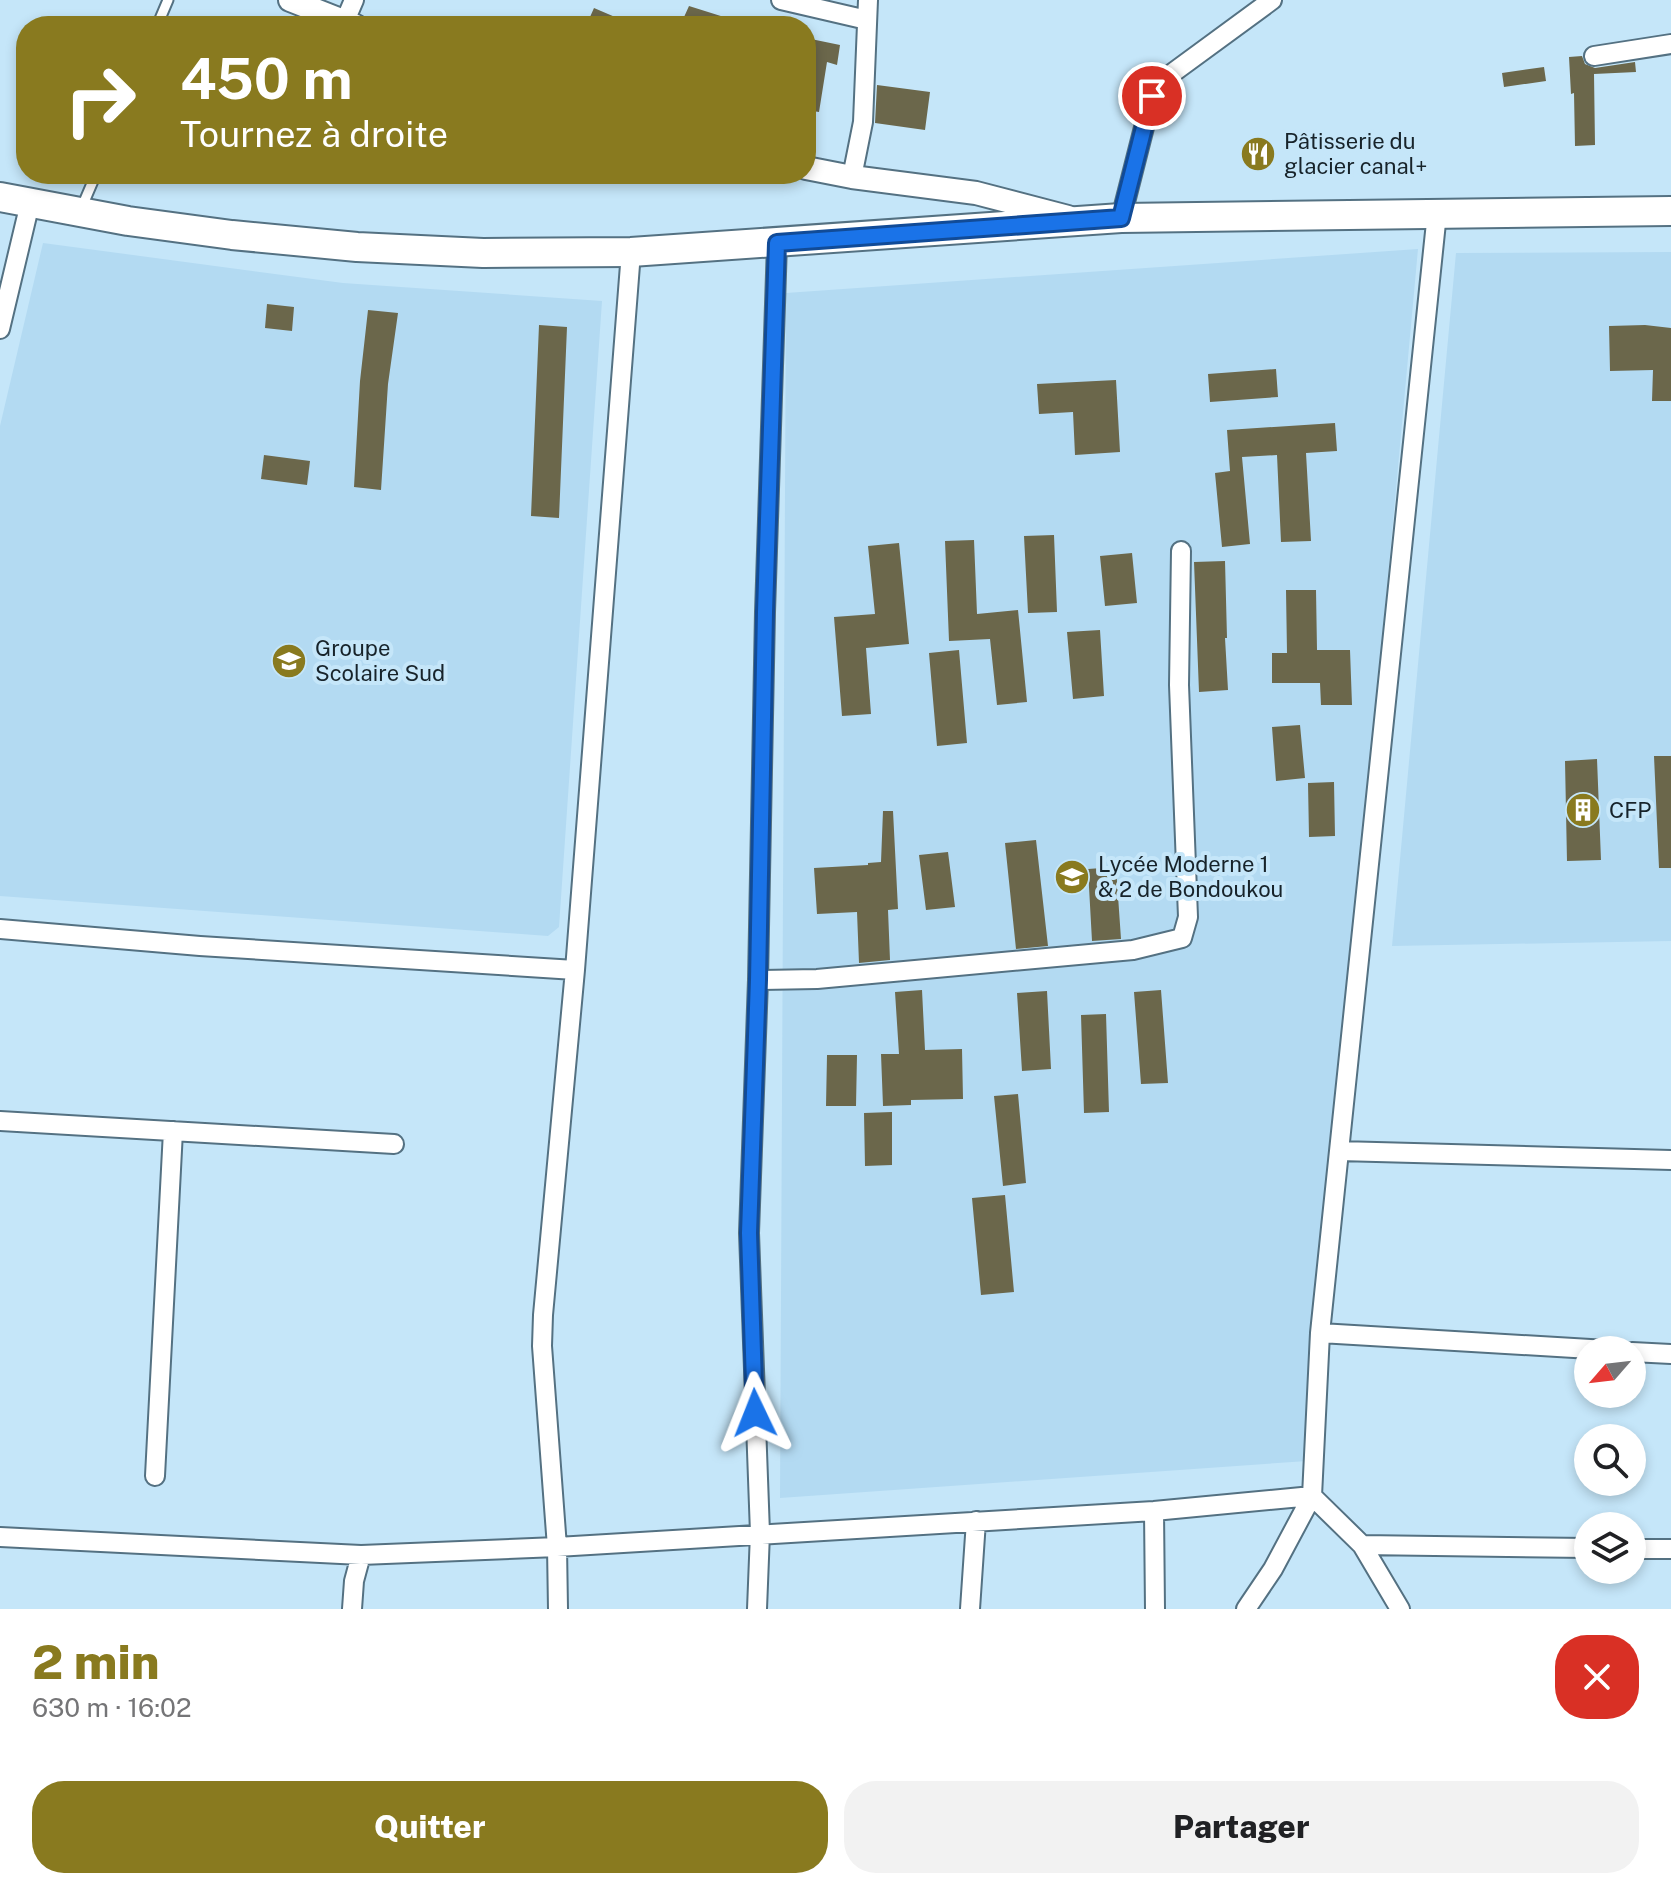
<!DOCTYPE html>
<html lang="fr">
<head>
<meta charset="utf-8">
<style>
  :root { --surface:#fff; --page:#f2f2f2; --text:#202124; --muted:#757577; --accent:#897a1f }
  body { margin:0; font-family:"Public Sans",sans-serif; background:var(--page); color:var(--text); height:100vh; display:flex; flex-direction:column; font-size:30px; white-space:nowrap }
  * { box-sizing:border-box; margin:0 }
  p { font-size:26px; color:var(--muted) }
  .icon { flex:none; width:44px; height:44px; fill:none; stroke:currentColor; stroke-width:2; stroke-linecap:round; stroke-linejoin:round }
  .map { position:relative; height:1609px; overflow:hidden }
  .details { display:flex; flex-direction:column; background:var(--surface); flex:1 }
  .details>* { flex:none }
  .guide { position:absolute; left:16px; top:16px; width:800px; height:168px; border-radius:32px; box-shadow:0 4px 12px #0003; background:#897a1f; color:#fff; overflow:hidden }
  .needle { width:52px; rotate:242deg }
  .tools { position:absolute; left:1574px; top:1336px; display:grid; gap:16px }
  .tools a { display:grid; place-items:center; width:72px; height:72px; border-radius:50%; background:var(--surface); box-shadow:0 4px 12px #0003; font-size:40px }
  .pin { position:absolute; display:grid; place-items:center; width:68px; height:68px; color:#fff; margin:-34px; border:4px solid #fff; border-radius:50%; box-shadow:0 2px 8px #0007 }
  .me { position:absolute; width:88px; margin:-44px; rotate:358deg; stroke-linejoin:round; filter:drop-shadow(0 0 6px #0008) }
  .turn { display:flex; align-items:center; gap:28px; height:168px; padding:0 32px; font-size:36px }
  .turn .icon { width:104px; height:104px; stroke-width:2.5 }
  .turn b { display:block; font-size:56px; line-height:68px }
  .round { display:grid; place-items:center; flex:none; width:84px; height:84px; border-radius:32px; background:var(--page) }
  .head { display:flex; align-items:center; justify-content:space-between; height:136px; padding:0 32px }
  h1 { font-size:48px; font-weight:800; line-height:60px; color:var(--accent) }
  .cta { display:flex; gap:16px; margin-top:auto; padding:16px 32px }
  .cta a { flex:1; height:92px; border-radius:32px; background:var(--accent); color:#fff; font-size:32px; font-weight:800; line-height:92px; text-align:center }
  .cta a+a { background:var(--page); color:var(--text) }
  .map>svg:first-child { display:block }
  .built { fill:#b3daf2 }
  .building { fill:#6b674b }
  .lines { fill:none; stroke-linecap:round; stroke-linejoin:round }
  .service-casing { stroke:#547182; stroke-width:13 }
  .minor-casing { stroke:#547182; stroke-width:22 }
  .tertiary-casing { stroke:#547182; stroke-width:26 }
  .primary-casing { stroke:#547182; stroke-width:32 }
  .service { stroke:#fff; stroke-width:9 }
  .minor { stroke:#fff; stroke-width:18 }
  .tertiary { stroke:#fff; stroke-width:22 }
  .primary { stroke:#fff; stroke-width:28 }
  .route-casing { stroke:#114b97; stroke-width:20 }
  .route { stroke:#1a73e8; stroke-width:14 }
  .labels { text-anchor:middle; stroke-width:8; stroke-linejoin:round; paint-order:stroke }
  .poi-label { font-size:22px; fill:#17232a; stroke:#c5e6f9; text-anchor:start }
</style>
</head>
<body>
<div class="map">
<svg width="1671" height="1609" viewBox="0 0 1671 1609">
  <rect width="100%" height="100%" fill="#c5e6f9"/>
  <!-- built -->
  <path class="built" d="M 43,243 L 343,283 L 602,301 L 559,927 L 548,936 L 0,896 L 0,426 Z
    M 1418,249 L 1307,1461 L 780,1498 L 786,293 Z
    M 1671,252 L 1671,941 L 1392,946 L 1456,253 Z"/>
  <!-- building -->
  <path class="building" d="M 689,6 L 743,23 L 742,26 L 680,26 Z
    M 594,8 L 636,26 L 586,26 Z
    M 806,38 L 840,45 L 837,65 L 827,62 L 819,112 L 806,110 Z
    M 1582,56 L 1585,64 L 1595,68 L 1635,62 L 1636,72 L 1594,74 L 1595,145 L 1575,146 L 1574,93 L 1571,94 L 1569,57 Z
    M 1544,67 L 1546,81 L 1504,87 L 1502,73 Z
    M 877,85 L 930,92 L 925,130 L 875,123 Z
    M 267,304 L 294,307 L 292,331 L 265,328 Z
    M 368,310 L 398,313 L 388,384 L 381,490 L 354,487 L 360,381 Z
    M 539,325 L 567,327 L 559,518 L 531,516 Z
    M 1645,325 L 1671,328 L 1671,401 L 1652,401 L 1653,370 L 1610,371 L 1609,326 Z
    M 1276,369 L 1278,397 L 1210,402 L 1208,374 Z
    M 1116,380 L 1120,452 L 1075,455 L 1073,412 L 1039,414 L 1037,384 Z
    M 1335,423 L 1337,451 L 1306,453 L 1311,541 L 1281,542 L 1277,455 L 1242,457 L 1250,544 L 1222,547 L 1215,473 L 1230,471 L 1227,430 Z
    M 264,455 L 310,461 L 307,485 L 261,479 Z
    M 1054,535 L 1057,612 L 1028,613 L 1024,536 Z
    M 974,540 L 977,614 L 1018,610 L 1027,702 L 997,705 L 990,639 L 949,641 L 945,541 Z
    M 899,543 L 909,644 L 866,648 L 871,714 L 842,716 L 834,617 L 875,614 L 868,546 Z
    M 1132,553 L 1137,603 L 1105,606 L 1100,556 Z
    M 1225,561 L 1227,638 L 1225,638 L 1228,690 L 1199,692 L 1194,562 Z
    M 1286,590 L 1316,590 L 1317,650 L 1350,650 L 1352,705 L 1321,705 L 1320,683 L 1272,683 L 1272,653 L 1287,653 Z
    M 1100,630 L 1104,696 L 1073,699 L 1067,632 Z
    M 959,650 L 967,743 L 937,746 L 929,653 Z
    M 1300,725 L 1305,778 L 1276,781 L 1272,727 Z
    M 1654,756 L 1671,756 L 1671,868 L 1659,868 Z
    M 1597,759 L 1601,860 L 1567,861 L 1565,761 Z
    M 1334,782 L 1335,836 L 1309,837 L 1308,783 Z
    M 883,811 L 893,811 L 898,909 L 888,910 L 890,960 L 859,963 L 857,912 L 817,914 L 814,868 L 868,865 L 868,863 L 881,862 Z
    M 1036,840 L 1048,946 L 1016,949 L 1005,843 Z
    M 948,852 L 955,907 L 926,910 L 919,855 Z
    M 1116,867 L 1121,939 L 1092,941 L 1088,869 Z
    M 922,990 L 925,1050 L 962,1049 L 963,1099 L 911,1100 L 911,1105 L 883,1106 L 881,1054 L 899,1054 L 895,992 Z
    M 1161,990 L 1168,1083 L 1141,1084 L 1134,992 Z
    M 1047,991 L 1051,1069 L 1022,1071 L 1017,993 Z
    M 1106,1014 L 1109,1112 L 1084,1113 L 1081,1015 Z
    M 827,1055 L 857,1055 L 856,1106 L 826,1106 Z
    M 1018,1094 L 1026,1183 L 1003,1186 L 994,1096 Z
    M 892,1112 L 892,1165 L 865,1166 L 864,1113 Z
    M 1005,1195 L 1014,1292 L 981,1295 L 972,1198 Z"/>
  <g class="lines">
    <!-- service casing -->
    <g class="service-casing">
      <path id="service" d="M 157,26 L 168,0
        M 81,209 L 96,174"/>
    </g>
    <!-- minor casing -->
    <g class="minor-casing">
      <path id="minor" d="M 781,0 L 867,20
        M 345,21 L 354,0
        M 1594,56 L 1671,44
        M 852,177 L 863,122 L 868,0
        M 1121,218 L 1152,96 L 1167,77 L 1272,0
        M 0,329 L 30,203
        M 0,929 L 200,946 L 575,970
        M 758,980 L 817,979 L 1133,950 L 1182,938 L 1188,917 L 1179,685 L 1181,551
        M 0,1121 L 394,1144
        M 1339,1151 L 1671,1160
        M 1320,1333 L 1607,1350
        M 1632,1352 L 1671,1354
        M 155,1476 L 173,1131
        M 1154,1511 L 1155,1609
        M 0,1537 L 361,1555 L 557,1547 L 1154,1511 L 1312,1496 L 1320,1333 L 1437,213
        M 1362,1545 L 1588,1548
        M 1632,1549 L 1671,1549
        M 352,1609 L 354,1581 L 361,1555
        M 558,1609 L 557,1547 L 542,1346 L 543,1315 L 575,970 L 631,252
        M 757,1609 L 760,1533 L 749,1233 L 758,980 L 765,612 L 777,243
        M 970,1609 L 976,1521
        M 1246,1609 L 1273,1569 L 1312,1496 L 1362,1545 L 1400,1609"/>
    </g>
    <!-- tertiary casing -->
    <g class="tertiary-casing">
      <path id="tertiary" d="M 290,0 L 356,26
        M 806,168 L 852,177 L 976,193 L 1068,217"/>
    </g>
    <!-- primary casing -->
    <g class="primary-casing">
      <path id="primary" d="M 0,197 L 128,221 L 232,235 L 357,247 L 483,253 L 631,252 L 1121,218 L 1671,211"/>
    </g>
    <!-- service -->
    <use href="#service" class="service"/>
    <!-- minor -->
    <use href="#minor" class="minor"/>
    <!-- tertiary -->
    <use href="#tertiary" class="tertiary"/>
    <!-- primary -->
    <use href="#primary" class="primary"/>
  </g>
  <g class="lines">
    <!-- route casing -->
    <g class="route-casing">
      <path id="route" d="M 755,1413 L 749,1233 L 758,980 L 765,612 L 777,243 L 1121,218 L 1152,96"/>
    </g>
    <!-- route -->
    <use href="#route" class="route"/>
  </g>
  <!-- icons -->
  <defs>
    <g id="restaurant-disc" transform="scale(1.8)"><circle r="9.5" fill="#897a1f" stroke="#c5e6f9"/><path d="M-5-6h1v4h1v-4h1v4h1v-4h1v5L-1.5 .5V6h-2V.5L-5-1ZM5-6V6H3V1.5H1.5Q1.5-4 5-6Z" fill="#fff"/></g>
    <g id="school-disc" transform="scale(1.8)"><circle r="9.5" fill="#897a1f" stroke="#c5e6f9"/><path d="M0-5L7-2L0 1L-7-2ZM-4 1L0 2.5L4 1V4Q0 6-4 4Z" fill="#fff"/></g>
    <g id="building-disc" transform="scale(1.8)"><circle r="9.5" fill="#897a1f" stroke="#c5e6f9"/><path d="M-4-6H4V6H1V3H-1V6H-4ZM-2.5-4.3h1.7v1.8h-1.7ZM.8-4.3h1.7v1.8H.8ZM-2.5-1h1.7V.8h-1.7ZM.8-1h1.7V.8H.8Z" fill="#fff"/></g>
  </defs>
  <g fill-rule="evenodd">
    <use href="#restaurant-disc" x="1258" y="154"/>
    <use href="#school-disc" x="289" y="661"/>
    <use href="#building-disc" x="1583" y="810"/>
    <use href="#school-disc" x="1072" y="877"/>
  </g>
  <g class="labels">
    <!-- poi labels -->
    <g class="poi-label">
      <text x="1284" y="149">Pâtisserie du<tspan x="1284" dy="25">glacier canal+</tspan></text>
      <text x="315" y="656">Groupe<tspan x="315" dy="25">Scolaire Sud</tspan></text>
      <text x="1609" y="818">CFP</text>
      <text x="1098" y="872">Lycée Moderne 1<tspan x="1098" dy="25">&amp; 2 de Bondoukou</tspan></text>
    </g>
  </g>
</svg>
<div class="tools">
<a><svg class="needle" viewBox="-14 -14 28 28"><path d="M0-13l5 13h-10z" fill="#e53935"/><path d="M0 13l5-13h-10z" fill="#757577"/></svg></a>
<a><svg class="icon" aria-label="search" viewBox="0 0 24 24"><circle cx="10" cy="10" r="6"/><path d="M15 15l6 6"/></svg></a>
<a><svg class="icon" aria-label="layers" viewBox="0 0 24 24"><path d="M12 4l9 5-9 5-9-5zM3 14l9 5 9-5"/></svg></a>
</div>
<div class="pin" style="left:1152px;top:96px;background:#d93025"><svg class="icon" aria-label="arrive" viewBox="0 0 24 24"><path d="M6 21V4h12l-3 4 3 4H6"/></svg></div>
<svg class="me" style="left:755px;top:1413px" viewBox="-20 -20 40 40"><path d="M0-17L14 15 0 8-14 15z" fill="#1a73e8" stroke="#fff" stroke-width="4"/></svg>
<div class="guide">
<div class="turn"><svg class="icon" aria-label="right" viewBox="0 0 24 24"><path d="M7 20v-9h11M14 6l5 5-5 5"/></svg><div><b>450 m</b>Tournez à droite</div></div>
</div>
</div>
<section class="details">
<div class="head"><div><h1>2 min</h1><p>630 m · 16:02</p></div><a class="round" style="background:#d93025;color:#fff"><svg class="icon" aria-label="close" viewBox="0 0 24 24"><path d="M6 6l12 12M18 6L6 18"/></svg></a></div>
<div class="cta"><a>Quitter</a><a>Partager</a></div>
</section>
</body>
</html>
